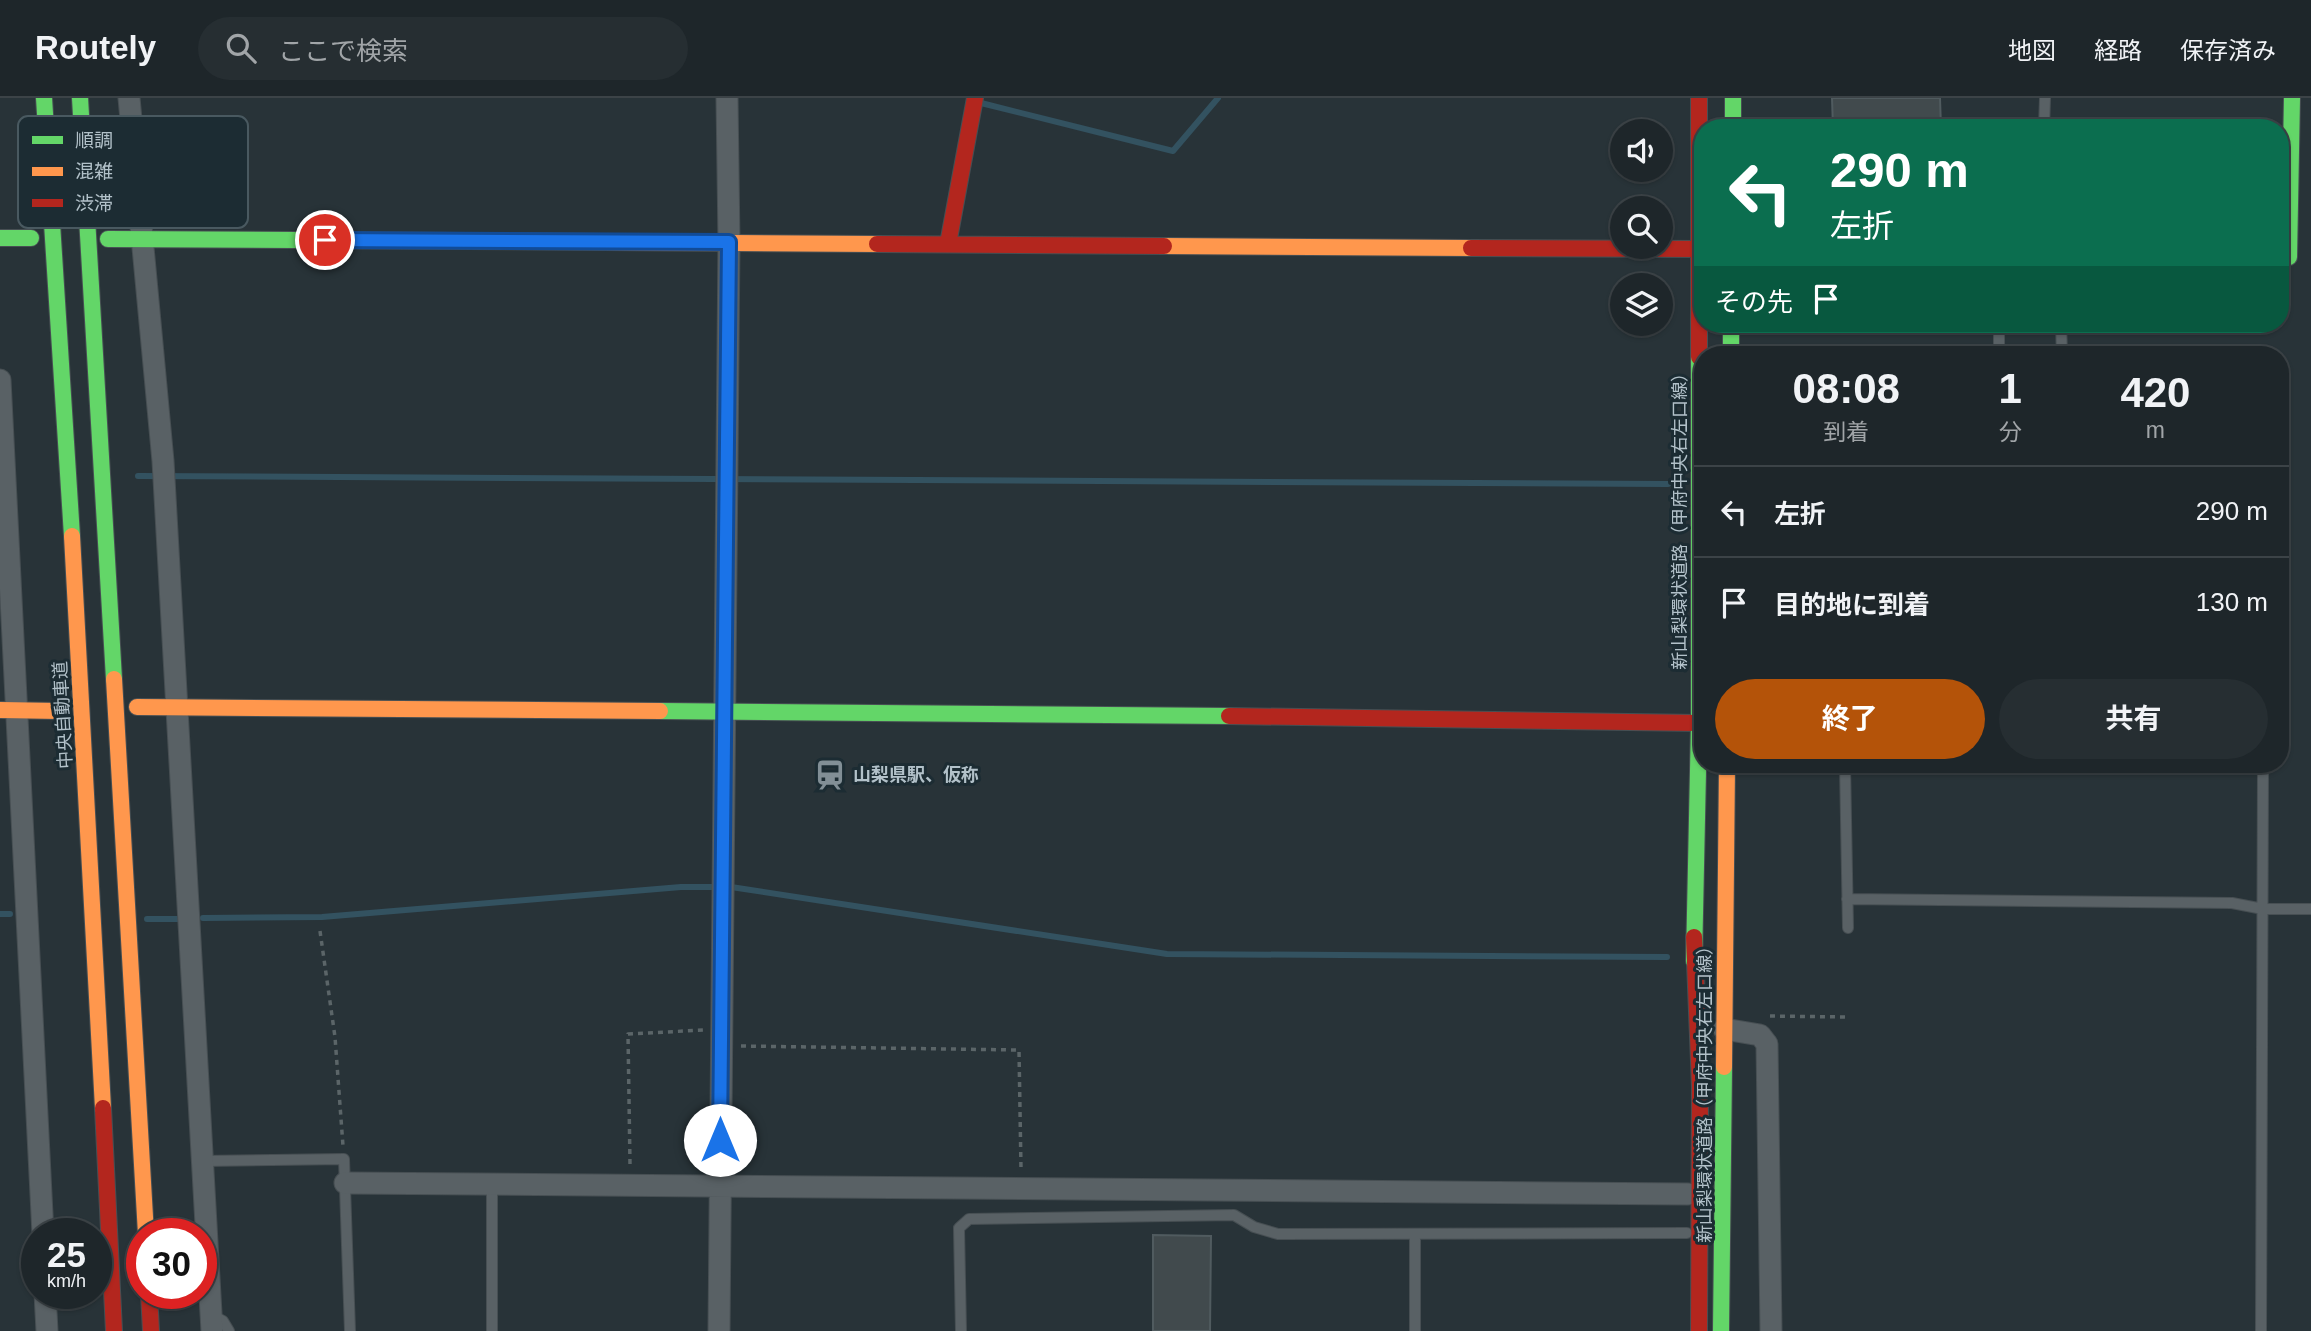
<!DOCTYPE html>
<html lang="ja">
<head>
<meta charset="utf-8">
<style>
  :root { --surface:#1e262a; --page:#262e32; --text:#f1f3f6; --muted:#a1a5a8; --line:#3c4347; --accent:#b45309 }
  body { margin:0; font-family:Arial,"Noto Sans JP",sans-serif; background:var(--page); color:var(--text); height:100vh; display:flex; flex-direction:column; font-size:26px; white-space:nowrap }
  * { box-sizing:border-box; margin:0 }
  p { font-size:23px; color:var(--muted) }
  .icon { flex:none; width:38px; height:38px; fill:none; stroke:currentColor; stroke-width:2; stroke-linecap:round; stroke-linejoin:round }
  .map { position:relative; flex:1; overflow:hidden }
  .details { position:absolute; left:1694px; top:248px; width:595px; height:427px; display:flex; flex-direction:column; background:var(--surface); border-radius:28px; box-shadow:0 2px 5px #0004,0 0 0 2px var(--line) }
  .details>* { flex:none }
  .hud { position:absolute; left:1694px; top:21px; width:595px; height:214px; border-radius:28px; box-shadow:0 2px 5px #0004,0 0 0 2px var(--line); background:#0b6e4f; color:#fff; overflow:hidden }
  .controls { position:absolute; left:1610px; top:21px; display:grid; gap:14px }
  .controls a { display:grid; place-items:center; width:63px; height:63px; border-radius:50%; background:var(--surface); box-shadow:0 2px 5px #0004,0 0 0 2px var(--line); font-size:35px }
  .speed { position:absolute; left:21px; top:1120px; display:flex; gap:14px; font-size:35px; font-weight:700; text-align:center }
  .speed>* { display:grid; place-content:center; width:91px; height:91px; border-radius:50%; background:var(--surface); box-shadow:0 2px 5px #0004,0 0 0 2px var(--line); line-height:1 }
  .speed small { font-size:18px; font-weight:400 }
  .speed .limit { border:10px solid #d22; background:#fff; color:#111 }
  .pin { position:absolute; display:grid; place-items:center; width:60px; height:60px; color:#fff; margin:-30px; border:4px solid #fff; border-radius:50%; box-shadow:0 2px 7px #0007 }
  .me { position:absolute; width:77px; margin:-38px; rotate:0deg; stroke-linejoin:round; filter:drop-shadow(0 0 5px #0008) }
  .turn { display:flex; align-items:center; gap:24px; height:147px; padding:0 21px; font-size:32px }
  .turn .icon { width:91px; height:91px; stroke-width:2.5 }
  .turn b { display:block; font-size:49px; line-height:60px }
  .then { display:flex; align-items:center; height:66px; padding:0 21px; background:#0003; gap:14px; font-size:26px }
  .eta { display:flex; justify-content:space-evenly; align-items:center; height:119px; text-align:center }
  .eta b { font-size:42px; font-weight:700; line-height:49px }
  .button { display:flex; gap:14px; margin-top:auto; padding:14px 21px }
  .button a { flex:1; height:80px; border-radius:42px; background:var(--accent); color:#fff; font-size:28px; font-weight:700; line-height:80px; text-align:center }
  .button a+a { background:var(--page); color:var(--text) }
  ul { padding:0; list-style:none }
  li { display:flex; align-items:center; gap:21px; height:91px; padding:0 21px; border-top:2px solid var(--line) }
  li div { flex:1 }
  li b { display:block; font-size:26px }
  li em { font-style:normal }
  header { display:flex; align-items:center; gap:42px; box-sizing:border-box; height:98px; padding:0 35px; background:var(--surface); border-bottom:2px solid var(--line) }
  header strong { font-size:33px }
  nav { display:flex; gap:38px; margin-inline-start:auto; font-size:24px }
  .search { width:490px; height:63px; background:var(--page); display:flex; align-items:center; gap:18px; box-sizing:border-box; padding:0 24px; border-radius:38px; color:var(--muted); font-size:26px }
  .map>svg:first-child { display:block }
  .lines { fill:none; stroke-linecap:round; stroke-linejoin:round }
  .stream { stroke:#335260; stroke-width:6 }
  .building { fill:#414a4d; stroke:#505b5f; stroke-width:2 }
  .lane-casing { stroke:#474f53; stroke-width:12 }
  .street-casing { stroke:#474f53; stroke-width:23 }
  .fast-casing { stroke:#474f53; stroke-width:18 }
  .slow-casing { stroke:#474f53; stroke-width:18 }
  .jam-casing { stroke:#474f53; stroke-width:18 }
  .path { stroke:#5b6568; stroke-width:3.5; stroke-dasharray:5 5; stroke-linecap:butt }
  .lane { stroke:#596165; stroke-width:10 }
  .street { stroke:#596165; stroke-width:21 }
  .fast { stroke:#63d668; stroke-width:16 }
  .slow { stroke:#ff974d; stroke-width:16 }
  .jam { stroke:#b3261e; stroke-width:16 }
  .route-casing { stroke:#114b97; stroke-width:18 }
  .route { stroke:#1a73e8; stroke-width:12 }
  .labels { text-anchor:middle; stroke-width:6; stroke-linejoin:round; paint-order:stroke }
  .street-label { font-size:18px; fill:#b2c1c9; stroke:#1c2c33 }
  .poi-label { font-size:18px; font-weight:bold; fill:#b2c1c9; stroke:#1c2c33; text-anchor:start }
  .key { fill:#1c2c33; stroke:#495960; stroke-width:2 }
  .key-label { font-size:19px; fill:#b2c1c9 }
</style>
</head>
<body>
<header>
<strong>Routely</strong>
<div class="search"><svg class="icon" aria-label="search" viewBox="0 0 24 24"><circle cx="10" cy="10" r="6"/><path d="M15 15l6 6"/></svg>ここで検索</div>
<nav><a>地図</a><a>経路</a><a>保存済み</a></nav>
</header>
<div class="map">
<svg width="2311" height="1233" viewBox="0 0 2311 1233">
  <rect width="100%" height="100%" fill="#283338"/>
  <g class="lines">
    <!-- stream -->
    <path class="stream" d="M 981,5 L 1173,53 L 1218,0
      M 138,378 L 1668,386
      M 731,789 L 1167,856 L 1667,859
      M 0,816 L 10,816
      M 203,820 L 322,819 L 681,789 L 712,789
      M 147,821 L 179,821"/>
  </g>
  <!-- building -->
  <path class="building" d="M 1832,0 L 1940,0 L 1941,30 L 1833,30 Z
    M 1153,1137 L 1211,1138 L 1210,1233 L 1153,1233 Z"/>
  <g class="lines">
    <!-- lane casing -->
    <g class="lane-casing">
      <path id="lane" d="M 2044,30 L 2045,0
        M 1999,226 L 1999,257
        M 2061,226 L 2062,257
        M 1845,667 L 1848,830
        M 1847,801 L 2232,805 L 2263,811 L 2311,811
        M 203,1063 L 344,1061 L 350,1233
        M 492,1087 L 492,1233
        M 210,1216 L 223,1223 L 229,1233
        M 961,1233 L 959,1130 L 969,1121 L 1234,1117 L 1254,1129 L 1278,1136 L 1687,1135
        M 1415,1233 L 1415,1136
        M 2261,1233 L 2263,667"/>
    </g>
    <!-- street casing -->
    <g class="street-casing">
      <path id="street" d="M 129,0 L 163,363 L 212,1233
        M 0,282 L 43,1136
        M 1724,931 L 1760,937 L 1767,946 L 1771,1233
        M 345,1085 L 1688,1096
        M 45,1195 L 47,1233
        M 719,1233 L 729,144 L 727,0"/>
    </g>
    <!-- fast casing -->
    <g class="fast-casing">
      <path id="fast" d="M 44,0 L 72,438
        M 80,0 L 114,581
        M 1733,0 L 1733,30
        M 0,140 L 31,140
        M 108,141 L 467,143
        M 2289,159 L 2292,0
        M 1731,226 L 1731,257
        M 660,613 L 1229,618
        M 1694,863 L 1699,625 L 1699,259
        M 1721,1233 L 1724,969"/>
    </g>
    <!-- slow casing -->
    <g class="slow-casing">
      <path id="slow" d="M 467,143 L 877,146
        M 1164,148 L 1471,150
        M 72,438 L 103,1010
        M 114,581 L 146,1136
        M 137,609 L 660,613
        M 0,612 L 60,613
        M 1724,969 L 1727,667"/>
    </g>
    <!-- jam casing -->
    <g class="jam-casing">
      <path id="jam" d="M 1699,0 L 1699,259
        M 877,146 L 1164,148
        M 948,146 L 975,0
        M 1471,150 L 1703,151
        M 1229,618 L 1699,625
        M 1694,839 L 1700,988 L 1699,1233
        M 103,1010 L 114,1233
        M 149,1195 L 151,1233"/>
    </g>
    <!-- path -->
    <path class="path" d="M 320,833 L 335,939 L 343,1048
      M 1770,918 L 1849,919
      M 741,948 L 1019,952 L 1021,1071
      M 630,1066 L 628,936 L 704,932"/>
    <!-- lane -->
    <use href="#lane" class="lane"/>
    <!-- street -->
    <use href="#street" class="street"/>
    <!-- fast -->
    <use href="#fast" class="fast"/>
    <!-- slow -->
    <use href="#slow" class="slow"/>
    <!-- jam -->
    <use href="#jam" class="jam"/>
  </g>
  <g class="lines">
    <!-- route casing -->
    <g class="route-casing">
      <path id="route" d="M 325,142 L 729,144 L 720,1042"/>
    </g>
    <!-- route -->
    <use href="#route" class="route"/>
  </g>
  <!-- icons -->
  <defs>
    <g id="station-bare" transform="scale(2.415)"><path d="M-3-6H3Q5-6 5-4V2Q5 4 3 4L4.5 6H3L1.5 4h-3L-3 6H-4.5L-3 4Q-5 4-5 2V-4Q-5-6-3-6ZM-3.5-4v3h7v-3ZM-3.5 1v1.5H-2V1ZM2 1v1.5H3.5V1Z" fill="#828f96" stroke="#1c2c33" stroke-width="2.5" paint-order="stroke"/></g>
  </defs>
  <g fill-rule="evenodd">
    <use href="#station-bare" x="830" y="677"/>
  </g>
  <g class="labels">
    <!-- street labels -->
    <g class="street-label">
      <text transform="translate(1680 419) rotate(-90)" y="6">新山梨環状道路（甲府中央右左口線）</text>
      <text transform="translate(63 617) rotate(-93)" y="6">中央自動車道</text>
      <text transform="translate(1705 992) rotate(-90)" y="6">新山梨環状道路（甲府中央右左口線）</text>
    </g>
    <!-- poi labels -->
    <g class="poi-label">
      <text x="853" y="683">山梨県駅、仮称</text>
    </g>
  </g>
  <!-- legend -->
  <rect x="18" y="18" width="230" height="112" rx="10" class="key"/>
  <rect x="32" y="38" width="31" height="8" fill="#63d668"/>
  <rect x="32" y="69" width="31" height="9" fill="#ff974d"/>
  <rect x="32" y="101" width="31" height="8" fill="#b3261e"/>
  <g class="key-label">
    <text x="75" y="49">順調</text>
    <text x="75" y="80">混雑</text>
    <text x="75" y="112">渋滞</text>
  </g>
</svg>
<div class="controls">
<a><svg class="icon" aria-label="sound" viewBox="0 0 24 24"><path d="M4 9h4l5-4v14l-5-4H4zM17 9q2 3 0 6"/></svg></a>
<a><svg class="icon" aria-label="search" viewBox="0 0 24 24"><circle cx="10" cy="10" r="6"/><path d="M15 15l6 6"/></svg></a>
<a><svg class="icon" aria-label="layers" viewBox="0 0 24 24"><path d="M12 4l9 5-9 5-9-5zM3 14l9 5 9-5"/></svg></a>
</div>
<div class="speed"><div>25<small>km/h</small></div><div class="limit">30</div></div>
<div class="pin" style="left:325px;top:142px;background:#d93025"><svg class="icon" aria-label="arrive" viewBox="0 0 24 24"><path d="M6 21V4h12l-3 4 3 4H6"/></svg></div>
<svg class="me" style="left:720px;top:1042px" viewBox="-20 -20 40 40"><circle r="19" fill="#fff"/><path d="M0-13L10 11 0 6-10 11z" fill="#1a73e8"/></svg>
<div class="hud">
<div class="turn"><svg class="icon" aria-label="left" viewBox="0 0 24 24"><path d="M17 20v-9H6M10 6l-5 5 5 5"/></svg><div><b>290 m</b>左折</div></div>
<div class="then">その先<svg class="icon" aria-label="arrive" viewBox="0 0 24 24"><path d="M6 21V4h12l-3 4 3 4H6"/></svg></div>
</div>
<section class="details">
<div class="eta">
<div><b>08:08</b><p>到着</p></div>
<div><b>1</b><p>分</p></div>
<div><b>420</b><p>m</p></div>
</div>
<ul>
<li><svg class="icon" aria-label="left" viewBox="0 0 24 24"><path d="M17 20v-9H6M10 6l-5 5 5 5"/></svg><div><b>左折</b></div><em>290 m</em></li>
<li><svg class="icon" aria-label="arrive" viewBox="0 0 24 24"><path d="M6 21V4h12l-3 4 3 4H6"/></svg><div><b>目的地に到着</b></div><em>130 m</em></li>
</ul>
<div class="button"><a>終了</a><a>共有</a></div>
</section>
</div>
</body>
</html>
